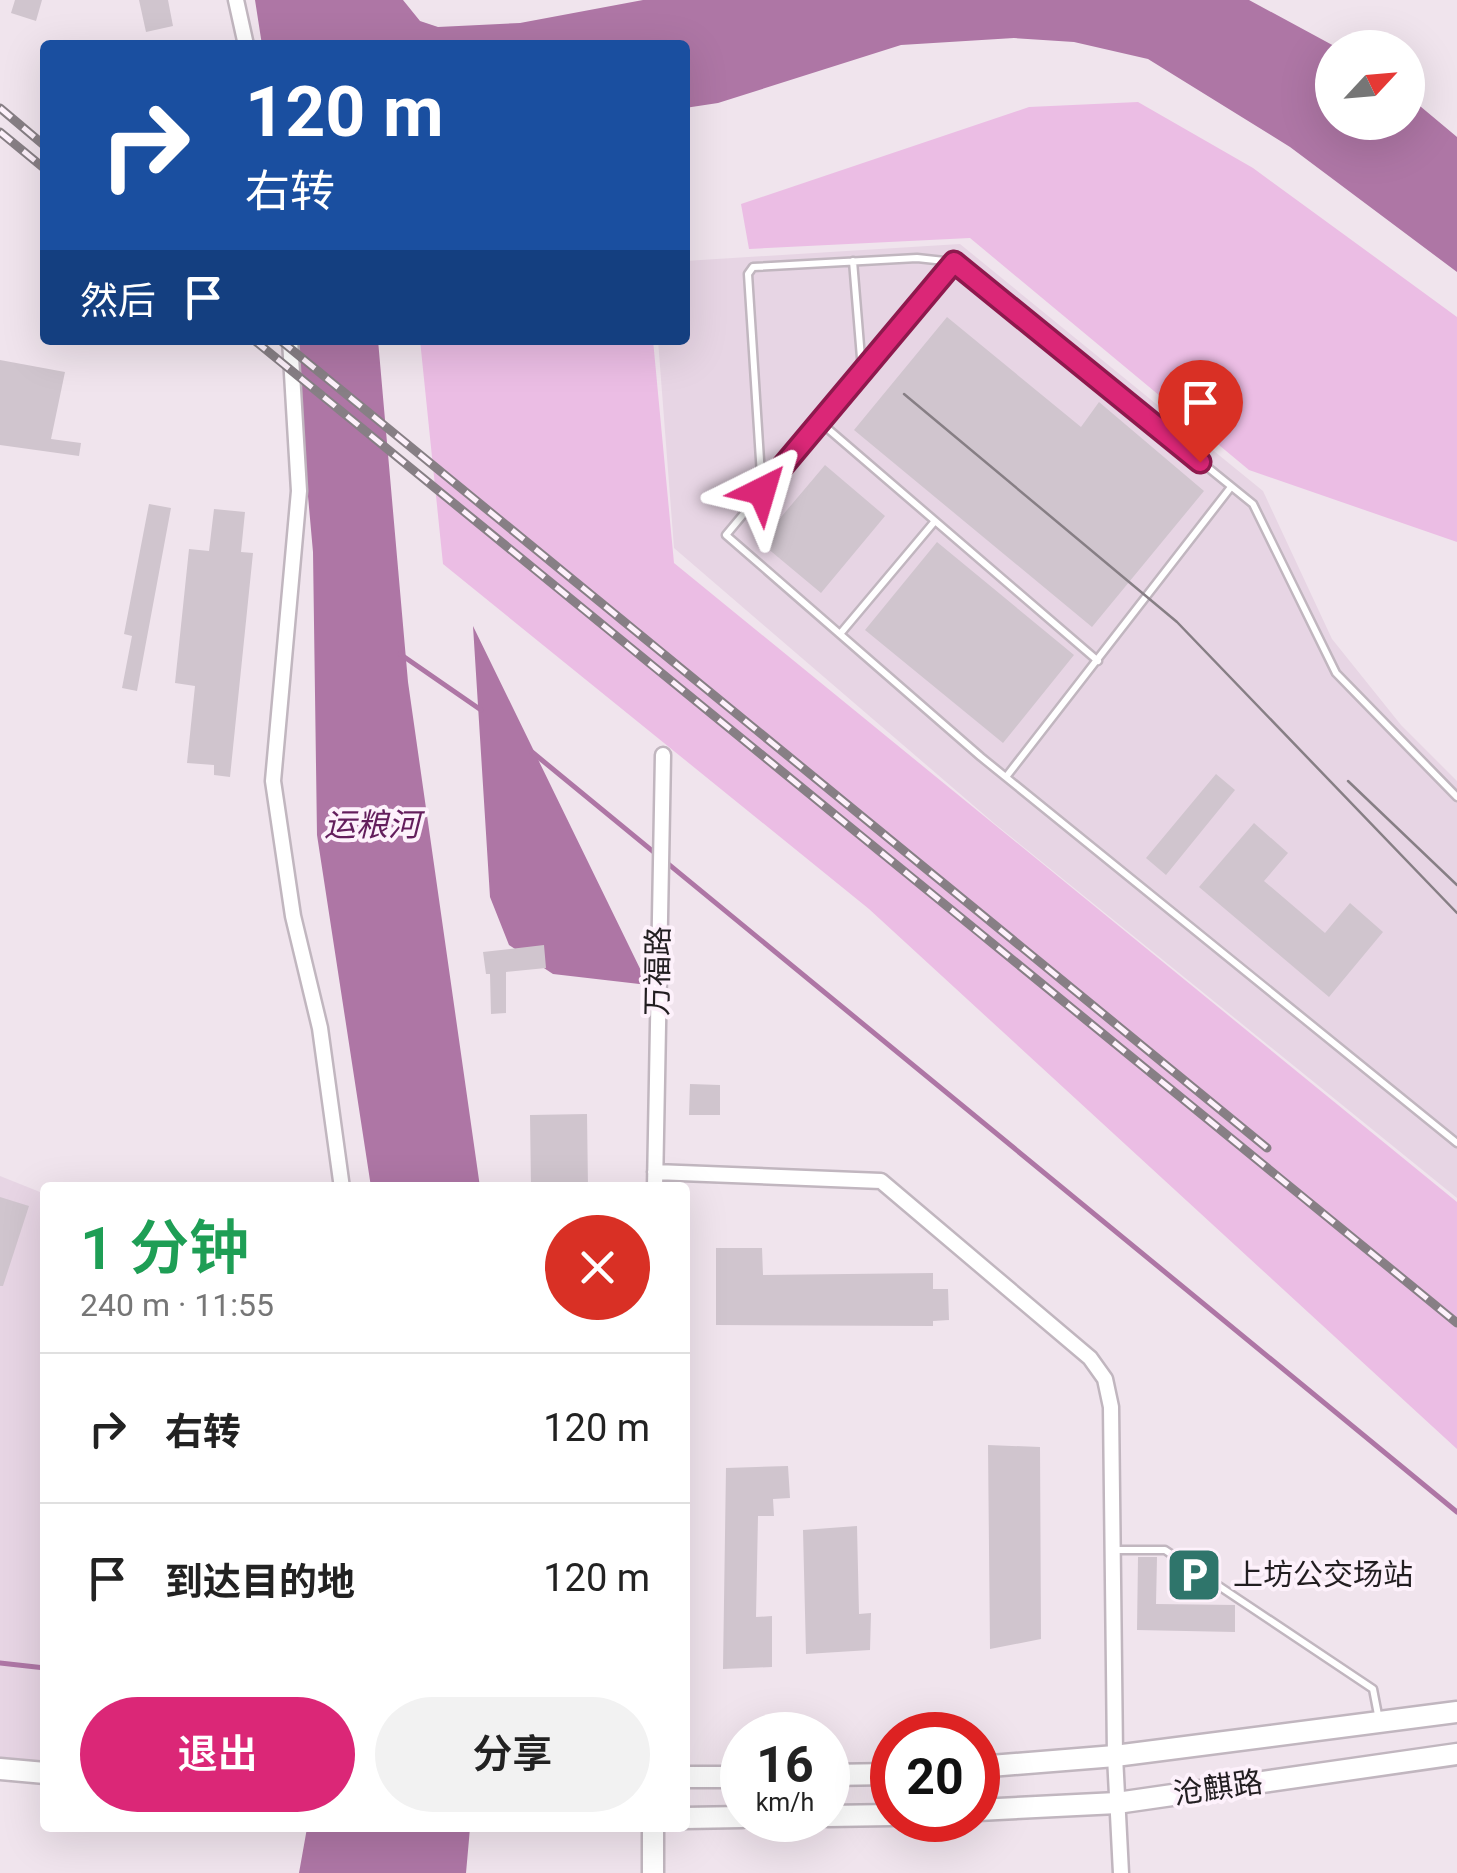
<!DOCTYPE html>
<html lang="zh">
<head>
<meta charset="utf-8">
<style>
  :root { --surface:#fff; --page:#f2f2f2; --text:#222; --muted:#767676; --line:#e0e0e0; --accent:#db2777 }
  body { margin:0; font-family:Roboto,"Noto Sans SC",sans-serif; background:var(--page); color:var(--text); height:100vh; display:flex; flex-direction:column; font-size:38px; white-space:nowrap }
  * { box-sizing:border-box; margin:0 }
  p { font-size:32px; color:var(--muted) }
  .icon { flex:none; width:55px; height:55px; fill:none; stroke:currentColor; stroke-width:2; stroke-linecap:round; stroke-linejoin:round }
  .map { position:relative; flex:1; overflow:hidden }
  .panel { position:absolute; left:40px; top:1182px; width:650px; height:650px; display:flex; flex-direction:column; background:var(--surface); border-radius:10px; box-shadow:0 10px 40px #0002 }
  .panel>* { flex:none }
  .hud { position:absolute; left:40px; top:40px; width:650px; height:305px; border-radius:10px; box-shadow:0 10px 40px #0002; background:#1a4fa0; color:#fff; overflow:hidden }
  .needle { width:65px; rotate:64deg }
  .buttons { position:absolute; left:1315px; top:30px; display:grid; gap:20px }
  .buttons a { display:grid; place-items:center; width:110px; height:110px; border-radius:50%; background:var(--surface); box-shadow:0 10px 40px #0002; font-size:50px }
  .speed { position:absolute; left:720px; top:1712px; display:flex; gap:20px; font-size:50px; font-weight:700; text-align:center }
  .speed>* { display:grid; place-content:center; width:130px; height:130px; border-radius:50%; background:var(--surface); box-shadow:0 10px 40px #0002; line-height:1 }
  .speed small { font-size:25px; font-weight:400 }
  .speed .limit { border:15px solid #d22; background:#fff; color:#111 }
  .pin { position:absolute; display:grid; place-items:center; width:85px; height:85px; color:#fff; margin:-102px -42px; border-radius:50% 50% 50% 0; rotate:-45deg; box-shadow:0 0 10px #0007 }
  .pin .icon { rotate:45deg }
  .me { position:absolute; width:110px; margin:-55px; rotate:40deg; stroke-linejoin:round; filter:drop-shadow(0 0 8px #0008) }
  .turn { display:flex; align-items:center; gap:35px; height:210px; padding:0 40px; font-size:45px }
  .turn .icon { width:130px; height:130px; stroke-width:2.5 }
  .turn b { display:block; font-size:70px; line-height:85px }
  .then { display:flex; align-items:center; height:95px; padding:0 40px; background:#0003; gap:20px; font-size:38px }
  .round { display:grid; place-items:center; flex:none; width:105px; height:105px; border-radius:52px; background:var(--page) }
  .headline { display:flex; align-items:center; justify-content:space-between; height:170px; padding:0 40px }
  h1 { font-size:60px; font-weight:600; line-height:75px; color:#1e9e55 }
  .cta { display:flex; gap:20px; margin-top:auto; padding:20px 40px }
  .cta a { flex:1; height:115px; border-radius:60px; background:var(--accent); color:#fff; font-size:40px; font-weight:600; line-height:115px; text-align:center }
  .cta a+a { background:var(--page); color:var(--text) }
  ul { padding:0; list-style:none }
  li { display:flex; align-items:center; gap:30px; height:150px; padding:0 40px; border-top:2px solid var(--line) }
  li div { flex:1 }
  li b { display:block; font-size:38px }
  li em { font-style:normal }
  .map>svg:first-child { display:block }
  .built { fill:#e7d5e4 }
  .green { fill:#ebbde4 }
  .water { fill:#ae76a5 }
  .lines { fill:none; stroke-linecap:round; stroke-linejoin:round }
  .stream { stroke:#ae76a5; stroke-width:5 }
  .building { fill:#d0c5ce }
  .lane-casing { stroke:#c1b6bf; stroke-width:11 }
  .street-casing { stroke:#c1b6bf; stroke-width:19 }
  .secondary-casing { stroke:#c1b6bf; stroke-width:25 }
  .lane { stroke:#fff; stroke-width:6 }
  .street { stroke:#fff; stroke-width:14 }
  .secondary { stroke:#fff; stroke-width:20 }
  .tram { stroke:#877f85; stroke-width:2.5 }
  .rail-casing { stroke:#877f85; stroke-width:9 }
  .rail { stroke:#fdf1fb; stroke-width:5; stroke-dasharray:15; stroke-linecap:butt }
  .route-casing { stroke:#8e194d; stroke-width:25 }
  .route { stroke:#db2777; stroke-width:18 }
  .labels { text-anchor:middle; stroke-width:8; stroke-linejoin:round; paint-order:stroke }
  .street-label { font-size:30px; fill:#221e21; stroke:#fdf1fb }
  .poi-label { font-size:30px; fill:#221e21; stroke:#fdf1fb; text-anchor:start }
  .water-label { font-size:32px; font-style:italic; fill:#631e5c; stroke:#fdf1fb }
</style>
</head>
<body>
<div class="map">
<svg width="1457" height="1873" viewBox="0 0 1457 1873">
  <rect width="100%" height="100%" fill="#f0e4ed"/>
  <!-- built -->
  <path class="built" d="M 960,244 L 1263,491 L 1332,639 L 1401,725 L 1457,781 L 1457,1198 L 995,824 L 674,548 L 658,340 L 685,340 L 685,261 Z
    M 0,1176 L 45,1194 L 45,1773 L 0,1769 Z"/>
  <!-- green -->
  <path class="green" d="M 1138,102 L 1253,168 L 1457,317 L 1457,542 L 1249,470 L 970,238 L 749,249 L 741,204 L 1029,107 Z
    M 420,340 L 653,340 L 674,563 L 1457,1202 L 1457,1449 L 869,909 L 443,564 Z"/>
  <!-- water -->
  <path class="water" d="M 255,0 L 403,0 L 420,21 L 438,27 L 520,23 L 643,0 L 1249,0 L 1336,47 L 1332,48 L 1332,122 L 1408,122 L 1408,96 L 1457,137 L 1457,272 L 1290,147 L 1148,59 L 1074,42 L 1014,38 L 901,45 L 718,103 L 685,108 L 685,45 L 262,45 Z
    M 294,340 L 378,340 L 408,682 L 480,1187 L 371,1187 L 317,835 L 313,552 Z
    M 473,626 L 648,985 L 553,974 L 509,945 L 490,897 Z
    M 307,1828 L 470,1828 L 466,1873 L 299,1873 Z"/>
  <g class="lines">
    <!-- stream -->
    <path class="stream" d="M 400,654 L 481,710
      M 532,752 L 1457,1512
      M 0,1663 L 45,1668"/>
  </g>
  <!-- building -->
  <path class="building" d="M 15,0 L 42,0 L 36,21 L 11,13 Z
    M 139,0 L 168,0 L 173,26 L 146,32 Z
    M 947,317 L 1081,427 L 1099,402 L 1204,491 L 1092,627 L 854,430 Z
    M 0,360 L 65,372 L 51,439 L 81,443 L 79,456 L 0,445 Z
    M 825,465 L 885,516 L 821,593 L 760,542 Z
    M 149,504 L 171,508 L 137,691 L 122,688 L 132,636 L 124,634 Z
    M 214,509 L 245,512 L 241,552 L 253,553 L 230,777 L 214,775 L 214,765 L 187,763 L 195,686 L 175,683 L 189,549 L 209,551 Z
    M 937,542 L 1074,655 L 1003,743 L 865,630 Z
    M 1216,774 L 1235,790 L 1166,875 L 1146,858 Z
    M 1254,823 L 1288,853 L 1264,881 L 1325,933 L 1350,903 L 1383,932 L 1329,997 L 1199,887 Z
    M 544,945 L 546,968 L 506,972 L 506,1013 L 491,1014 L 490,974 L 486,974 L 483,952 Z
    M 690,1084 L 720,1085 L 720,1115 L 689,1115 Z
    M 587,1114 L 588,1188 L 531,1188 L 530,1115 Z
    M 0,1197 L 29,1206 L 3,1286 L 0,1286 Z
    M 716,1248 L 762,1248 L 763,1275 L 933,1273 L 933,1289 L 948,1289 L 949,1320 L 933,1321 L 933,1326 L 716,1325 Z
    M 988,1445 L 1040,1447 L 1041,1639 L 990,1649 Z
    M 788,1466 L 790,1498 L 773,1499 L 774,1516 L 758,1516 L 756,1617 L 772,1616 L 772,1667 L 723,1669 L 726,1468 Z
    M 857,1526 L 859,1614 L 871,1613 L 870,1650 L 806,1654 L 803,1530 Z
    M 1138,1557 L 1157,1557 L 1156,1604 L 1235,1605 L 1235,1632 L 1137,1630 Z"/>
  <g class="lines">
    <!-- lane casing -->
    <g class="lane-casing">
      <path id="lane" d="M 853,261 L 862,370
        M 954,262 L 726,535 L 981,757 L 1457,1143
        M 820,422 L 1098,661
        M 762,491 L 748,274 L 753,267 L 917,258 L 954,262 L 1253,504 L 1336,673 L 1457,797
        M 840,634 L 935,521
        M 1006,777 L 1231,487
        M 1114,1550 L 1165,1550 L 1373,1689 L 1379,1720"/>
    </g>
    <!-- street casing -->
    <g class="street-casing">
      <path id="street" d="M 236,0 L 246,45
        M 290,340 L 299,491 L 273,781 L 293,916 L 320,1028 L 342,1188
        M 655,1172 L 881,1181 L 1090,1358 L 1105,1379 L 1111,1407 L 1115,1756 L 1121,1873
        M 655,1188 L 663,755"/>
    </g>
    <!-- secondary casing -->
    <g class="secondary-casing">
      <path id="secondary" d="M 978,1767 L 1115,1756 L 1457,1712
        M 0,1769 L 45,1773
        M 828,1775 L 892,1774
        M 685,1777 L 742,1777
        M 978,1810 L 1117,1803 L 1457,1754
        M 828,1816 L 892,1815
        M 685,1818 L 742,1817
        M 653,1828 L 653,1873"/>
    </g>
    <!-- lane -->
    <use href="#lane" class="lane"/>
    <!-- street -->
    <use href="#street" class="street"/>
    <!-- secondary -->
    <use href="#secondary" class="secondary"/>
    <!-- tram -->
    <path class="tram" d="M 904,394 L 1177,622 L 1457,913
      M 1348,781 L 1457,885"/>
    <!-- rail casing -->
    <g class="rail-casing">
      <path id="rail" d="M 0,108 L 45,146
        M 0,132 L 45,169
        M 254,340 L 1457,1323
        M 280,340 L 1267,1148"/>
    </g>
    <!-- rail -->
    <use href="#rail" class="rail"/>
  </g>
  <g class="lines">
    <!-- route casing -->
    <g class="route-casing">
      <path id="route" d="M 762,491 L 954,262 L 1200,462"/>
    </g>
    <!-- route -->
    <use href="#route" class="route"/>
  </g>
  <!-- icons -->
  <defs>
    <g id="parking-square" transform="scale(2.875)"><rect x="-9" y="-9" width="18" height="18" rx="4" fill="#2f756b" stroke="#fdf1fb"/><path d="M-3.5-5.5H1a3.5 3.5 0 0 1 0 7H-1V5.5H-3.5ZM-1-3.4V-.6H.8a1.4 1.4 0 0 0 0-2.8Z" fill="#fff"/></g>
  </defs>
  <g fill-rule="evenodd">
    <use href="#parking-square" x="1194" y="1575"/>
  </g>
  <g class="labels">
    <!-- street labels -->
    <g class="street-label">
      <text transform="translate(658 971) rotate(-89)" y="10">万福路</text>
      <text transform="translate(1218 1788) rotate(-8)" y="10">沧麒路</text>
    </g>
    <!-- poi labels -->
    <g class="poi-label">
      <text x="1233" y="1585">上坊公交场站</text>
    </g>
    <!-- water labels -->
    <g class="water-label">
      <text x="372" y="836">运粮河</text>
    </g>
  </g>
</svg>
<div class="buttons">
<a><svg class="needle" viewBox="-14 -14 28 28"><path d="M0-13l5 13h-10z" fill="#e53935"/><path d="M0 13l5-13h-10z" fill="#767676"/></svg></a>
</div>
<div class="speed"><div>16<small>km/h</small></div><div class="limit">20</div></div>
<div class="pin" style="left:1200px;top:462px;background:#d93025"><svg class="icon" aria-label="arrive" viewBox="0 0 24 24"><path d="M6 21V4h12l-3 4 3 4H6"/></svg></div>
<svg class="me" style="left:762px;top:491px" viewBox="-20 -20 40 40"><path d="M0-17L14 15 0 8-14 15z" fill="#db2777" stroke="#fff" stroke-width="4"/></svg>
<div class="hud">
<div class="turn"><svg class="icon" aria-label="right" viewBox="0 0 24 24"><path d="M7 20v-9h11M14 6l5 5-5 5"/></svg><div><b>120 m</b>右转</div></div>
<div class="then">然后<svg class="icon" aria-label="arrive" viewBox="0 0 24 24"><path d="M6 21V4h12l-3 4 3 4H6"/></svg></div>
</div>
<section class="panel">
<div class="headline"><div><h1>1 分钟</h1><p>240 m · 11:55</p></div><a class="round" style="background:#d93025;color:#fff"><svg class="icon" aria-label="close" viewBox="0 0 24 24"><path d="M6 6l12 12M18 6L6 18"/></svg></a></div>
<ul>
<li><svg class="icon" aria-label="right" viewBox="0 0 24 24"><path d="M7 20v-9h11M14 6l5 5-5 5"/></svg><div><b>右转</b></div><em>120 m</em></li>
<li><svg class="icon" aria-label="arrive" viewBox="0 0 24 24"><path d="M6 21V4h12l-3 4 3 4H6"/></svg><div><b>到达目的地</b></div><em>120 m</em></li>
</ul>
<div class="cta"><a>退出</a><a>分享</a></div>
</section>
</div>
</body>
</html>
